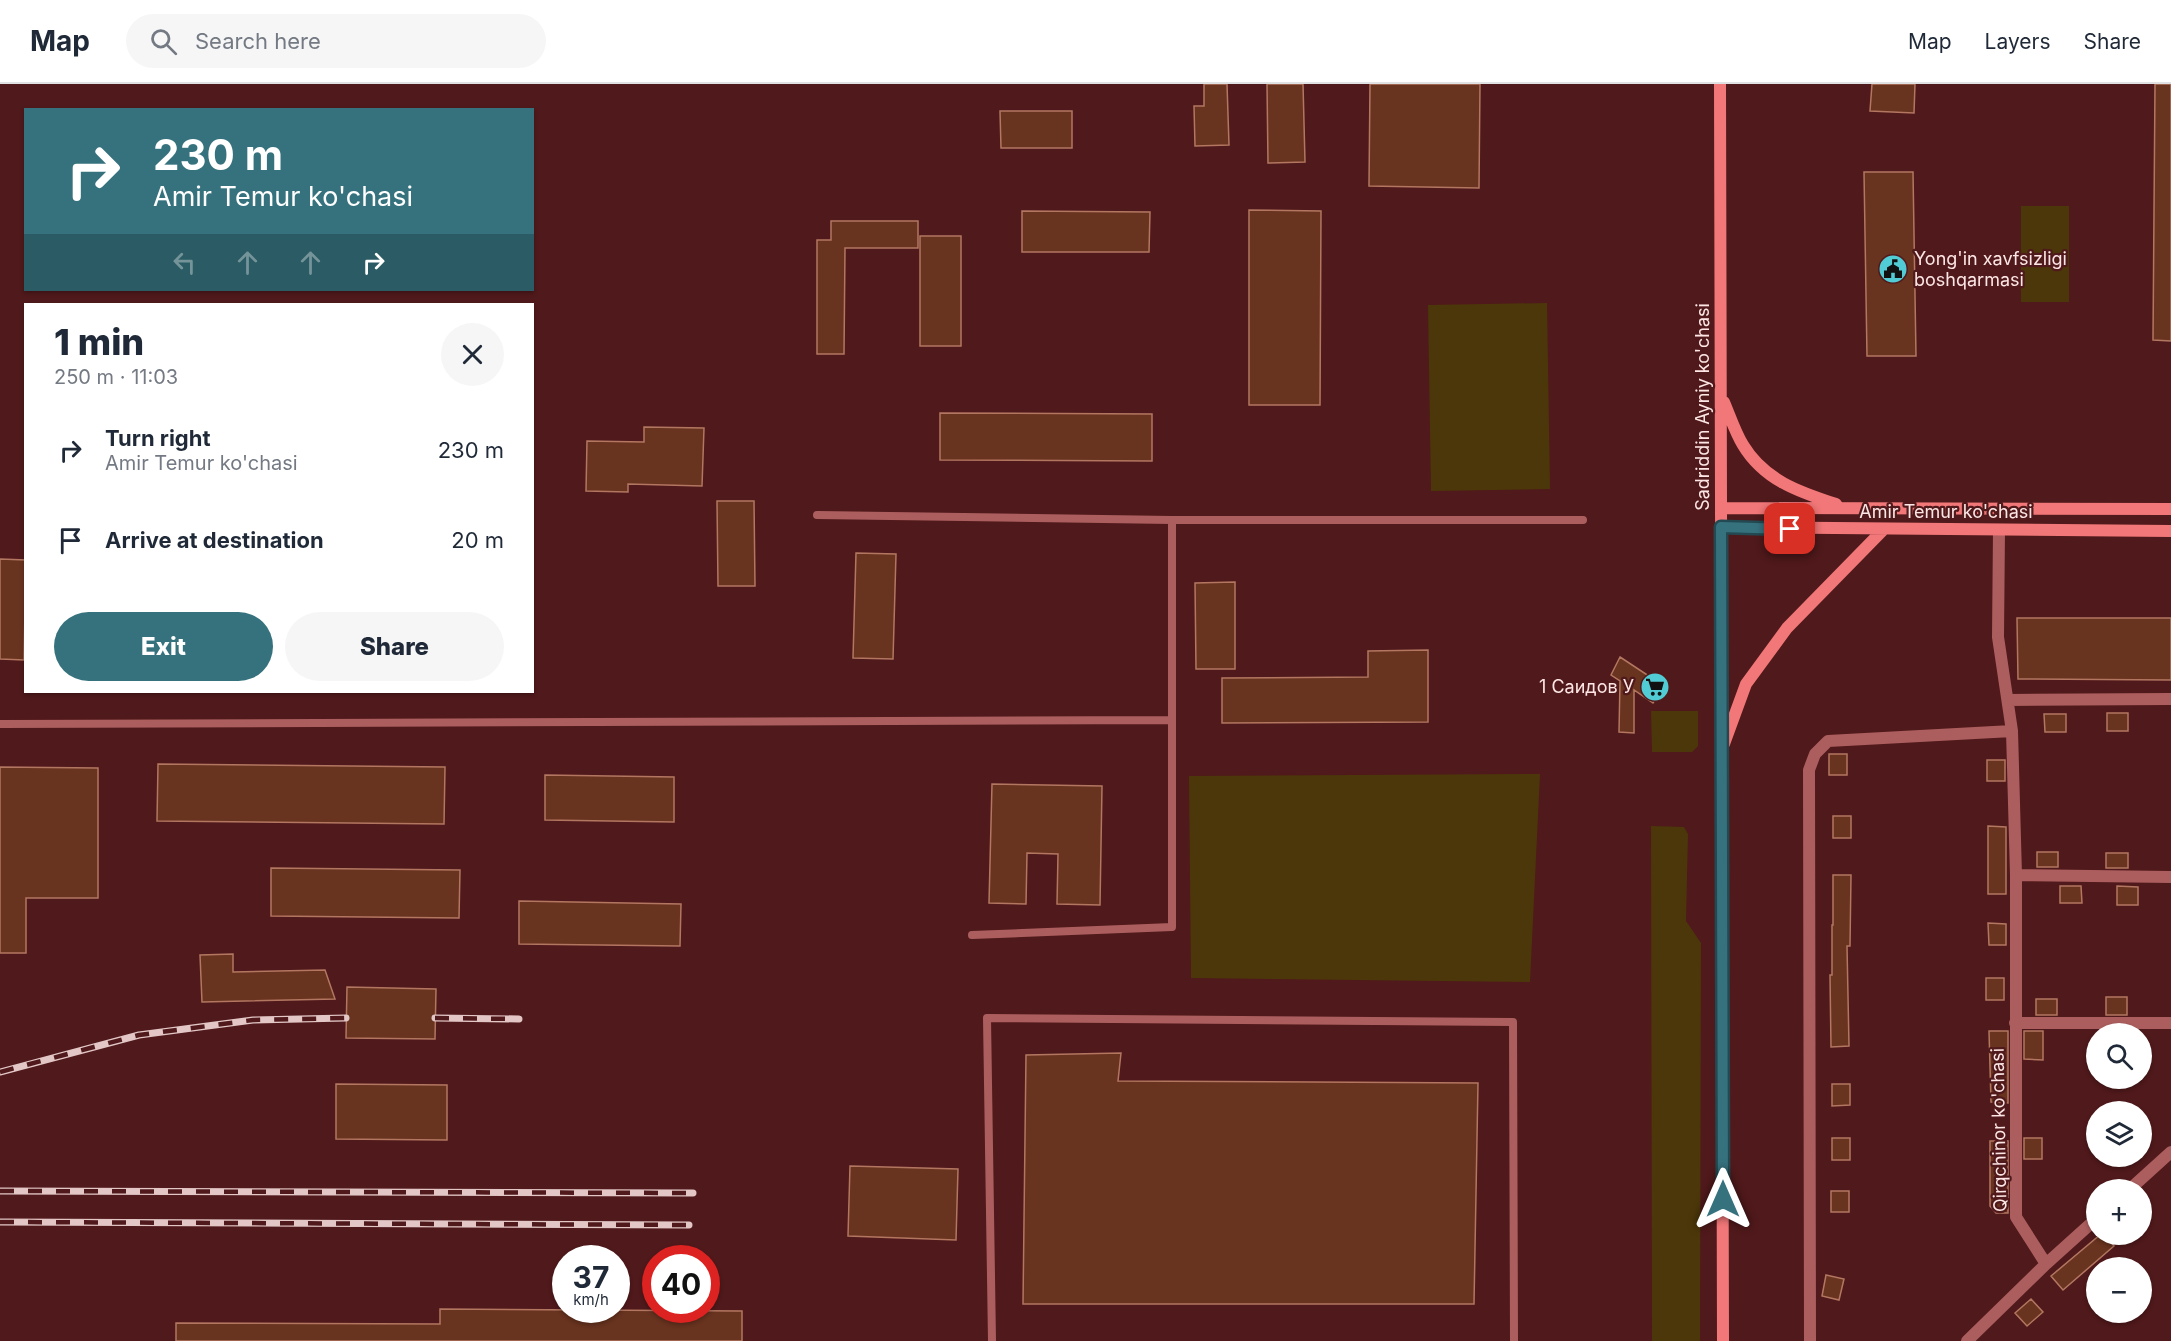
<!DOCTYPE html>
<html lang="en">
<head>
<meta charset="utf-8">
<style>
  :root { --surface:#fff; --page:#f6f6f7; --text:#1f2937; --muted:#747a83; --line:#e0e1e3; --accent:#36727e }
  body { margin:0; font-family:Inter,sans-serif; background:var(--page); color:var(--text); height:100vh; display:flex; flex-direction:column; font-size:22px; white-space:nowrap }
  * { box-sizing:border-box; margin:0 }
  p { font-size:20px; color:var(--muted) }
  .icon { flex:none; width:33px; height:33px; fill:none; stroke:currentColor; stroke-width:2; stroke-linecap:round; stroke-linejoin:round }
  .map { position:relative; flex:1; overflow:hidden }
  .drawer { position:absolute; left:24px; top:219px; width:510px; height:390px; display:flex; flex-direction:column; background:var(--surface); border-radius:0px; box-shadow:0 2px 4px #0004 }
  .drawer>* { flex:none }
  .guide { position:absolute; left:24px; top:24px; width:510px; height:183px; border-radius:0px; box-shadow:0 2px 4px #0004; background:#36727e; color:#fff; overflow:hidden }
  .tools { position:absolute; left:2086px; top:939px; display:grid; gap:12px }
  .tools a { display:grid; place-items:center; width:66px; height:66px; border-radius:50%; background:var(--surface); box-shadow:0 2px 4px #0004; font-size:30px }
  .speed { position:absolute; left:552px; top:1161px; display:flex; gap:12px; font-size:30px; font-weight:700; text-align:center }
  .speed>* { display:grid; place-content:center; width:78px; height:78px; border-radius:50%; background:var(--surface); box-shadow:0 2px 4px #0004; line-height:1 }
  .speed small { font-size:15px; font-weight:400 }
  .speed .limit { border:9px solid #d22; background:#fff; color:#111 }
  .pin { position:absolute; display:grid; place-items:center; width:51px; height:51px; color:#fff; margin:-26px; border-radius:12px; box-shadow:0 3px 9px #0006 }
  .me { position:absolute; width:66px; margin:-33px; rotate:0deg; stroke-linejoin:round; filter:drop-shadow(0 0 4px #0008) }
  .turn { display:flex; align-items:center; gap:21px; height:126px; padding:0 30px; font-size:27px }
  .turn .icon { width:78px; height:78px; stroke-width:2.5 }
  .turn b { display:block; font-size:42px; line-height:51px }
  .lanes { display:flex; align-items:center; height:57px; padding:0 30px; background:#0003; justify-content:center; gap:30px; direction:ltr }
  .lanes .off { opacity:.35 }
  .round { display:grid; place-items:center; flex:none; width:63px; height:63px; border-radius:32px; background:var(--page) }
  .summary { display:flex; align-items:center; justify-content:space-between; height:102px; padding:0 30px }
  h1 { font-size:36px; font-weight:800; line-height:45px }
  .button { display:flex; gap:12px; margin-top:auto; padding:12px 30px }
  .button a { flex:1; height:69px; border-radius:36px; background:var(--accent); color:#fff; font-size:24px; font-weight:800; line-height:69px; text-align:center }
  .button a+a { background:var(--page); color:var(--text) }
  ul { padding:0; list-style:none }
  li { display:flex; align-items:center; gap:18px; height:90px; padding:0 30px }
  li div { flex:1 }
  li b { display:block; font-size:22px }
  li em { font-style:normal }
  header { display:flex; align-items:center; gap:36px; box-sizing:border-box; height:84px; padding:0 30px; background:var(--surface); border-bottom:2px solid var(--line) }
  header strong { font-size:28px }
  nav { display:flex; gap:33px; margin-inline-start:auto; font-size:21px }
  .search { width:420px; height:54px; background:var(--page); display:flex; align-items:center; gap:15px; box-sizing:border-box; padding:0 21px; border-radius:33px; color:var(--muted); font-size:22px }
  .map>svg:first-child { display:block }
  .green { fill:#4c370a }
  .building { fill:#68331f; stroke:#b37761; stroke-width:1.5 }
  .lines { fill:none; stroke-linecap:round; stroke-linejoin:round }
  .lane { stroke:#ac5e5e; stroke-width:8 }
  .street { stroke:#ac5e5e; stroke-width:12 }
  .secondary { stroke:#f27778; stroke-width:12 }
  .rail-casing { stroke:#e3c7c7; stroke-width:7 }
  .rail { stroke:#50191b; stroke-width:4.5; stroke-dasharray:14; stroke-linecap:butt }
  .route-casing { stroke:#234a52; stroke-width:15 }
  .route { stroke:#36727e; stroke-width:10 }
  .labels { text-anchor:middle; stroke-width:4.5; stroke-linejoin:round; paint-order:stroke }
  .poi-label { font-size:18px; fill:#fde6e5; stroke:#50191b; text-anchor:start }
  .street-label { font-size:18px; fill:#fde6e5; stroke:#50191b }
</style>
</head>
<body>
<header>
<strong>Map</strong>
<div class="search"><svg class="icon" aria-label="search" viewBox="0 0 24 24"><circle cx="10" cy="10" r="6"/><path d="M15 15l6 6"/></svg>Search here</div>
<nav><a>Map</a><a>Layers</a><a>Share</a></nav>
</header>
<div class="map">
<svg width="2171" height="1257" viewBox="0 0 2171 1257">
  <rect width="100%" height="100%" fill="#50191b"/>
  <!-- green -->
  <path class="green" d="M 2021,122 L 2069,122 L 2069,218 L 2021,218 Z
    M 1547,219 L 1550,405 L 1431,407 L 1428,221 Z
    M 1651,627 L 1698,627 L 1698,662 L 1692,668 L 1652,668 Z
    M 1540,690 L 1530,898 L 1191,894 L 1189,692 Z
    M 1651,742 L 1684,743 L 1688,750 L 1686,837 L 1701,859 L 1700,1257 L 1652,1257 Z"/>
  <!-- building -->
  <path class="building" d="M 1204,0 L 1227,0 L 1229,61 L 1195,62 L 1194,22 L 1204,22 Z
    M 1267,0 L 1303,0 L 1305,78 L 1268,79 Z
    M 1370,0 L 1480,0 L 1479,104 L 1369,102 Z
    M 1872,0 L 1915,0 L 1914,29 L 1870,27 Z
    M 2155,0 L 2171,0 L 2171,257 L 2153,256 Z
    M 1000,27 L 1072,27 L 1072,64 L 1001,64 Z
    M 1864,88 L 1913,88 L 1916,272 L 1867,272 Z
    M 1249,126 L 1321,127 L 1320,321 L 1249,321 Z
    M 1022,127 L 1150,128 L 1149,168 L 1022,168 Z
    M 831,137 L 918,137 L 918,164 L 845,164 L 844,270 L 817,270 L 817,156 L 831,156 Z
    M 920,152 L 961,152 L 961,262 L 920,262 Z
    M 940,329 L 1152,330 L 1152,377 L 940,376 Z
    M 644,343 L 704,344 L 702,402 L 628,400 L 628,408 L 586,407 L 587,357 L 644,358 Z
    M 717,417 L 754,417 L 755,502 L 718,502 Z
    M 856,469 L 896,470 L 893,575 L 853,574 Z
    M 0,475 L 26,476 L 24,576 L 0,575 Z
    M 1235,498 L 1235,585 L 1196,585 L 1195,499 Z
    M 2017,534 L 2171,534 L 2171,596 L 2018,595 Z
    M 1428,566 L 1428,638 L 1222,639 L 1222,594 L 1368,593 L 1368,567 Z
    M 1620,573 L 1664,602 L 1653,619 L 1634,606 L 1634,649 L 1619,648 L 1620,597 L 1611,591 Z
    M 2107,629 L 2128,629 L 2128,647 L 2107,647 Z
    M 2044,630 L 2066,630 L 2066,648 L 2045,648 Z
    M 1829,670 L 1847,670 L 1847,691 L 1829,691 Z
    M 1987,676 L 2005,676 L 2005,697 L 1987,697 Z
    M 158,680 L 445,683 L 444,740 L 157,737 Z
    M 0,683 L 98,684 L 98,814 L 26,814 L 26,869 L 0,869 Z
    M 545,691 L 674,693 L 674,738 L 545,736 Z
    M 992,700 L 1102,702 L 1100,821 L 1057,820 L 1058,770 L 1027,769 L 1026,820 L 989,819 Z
    M 1833,732 L 1851,732 L 1851,754 L 1833,754 Z
    M 1988,742 L 2006,743 L 2006,810 L 1988,810 Z
    M 2037,768 L 2058,768 L 2058,783 L 2037,783 Z
    M 2106,769 L 2128,769 L 2128,784 L 2106,784 Z
    M 271,784 L 460,786 L 459,834 L 271,832 Z
    M 1833,791 L 1851,791 L 1850,862 L 1847,862 L 1849,962 L 1831,963 L 1830,891 L 1832,891 L 1832,841 L 1833,841 Z
    M 2060,802 L 2081,802 L 2082,819 L 2060,819 Z
    M 2117,802 L 2138,803 L 2138,821 L 2117,821 Z
    M 519,817 L 681,820 L 680,862 L 519,860 Z
    M 1988,839 L 2006,840 L 2006,861 L 1989,861 Z
    M 233,870 L 233,888 L 325,886 L 335,915 L 202,918 L 200,871 Z
    M 1986,894 L 2004,894 L 2004,916 L 1986,916 Z
    M 347,903 L 436,905 L 435,955 L 346,954 Z
    M 2106,913 L 2127,913 L 2127,931 L 2106,931 Z
    M 2036,915 L 2057,915 L 2057,931 L 2036,931 Z
    M 1989,947 L 2008,947 L 2008,1019 L 1991,1018 Z
    M 2024,947 L 2043,947 L 2043,976 L 2024,975 Z
    M 1121,969 L 1118,997 L 1478,999 L 1474,1220 L 1023,1220 L 1026,971 Z
    M 336,1000 L 447,1001 L 447,1056 L 336,1055 Z
    M 1832,1000 L 1850,1000 L 1850,1021 L 1832,1022 Z
    M 1832,1054 L 1850,1054 L 1850,1076 L 1832,1076 Z
    M 2024,1054 L 2042,1054 L 2042,1075 L 2024,1075 Z
    M 1990,1057 L 2008,1057 L 2008,1129 L 1996,1129 L 1990,1122 Z
    M 850,1082 L 958,1085 L 956,1156 L 848,1152 Z
    M 1831,1107 L 1849,1107 L 1849,1128 L 1831,1128 Z
    M 2101,1150 L 2104,1150 L 2114,1162 L 2063,1206 L 2051,1192 Z
    M 1826,1191 L 1844,1195 L 1839,1216 L 1822,1212 Z
    M 2031,1215 L 2043,1228 L 2027,1242 L 2015,1229 Z
    M 440,1225 L 742,1227 L 742,1257 L 176,1257 L 176,1239 L 440,1240 Z"/>
  <g class="lines">
    <!-- lane -->
    <path class="lane" d="M 817,431 L 1172,436 L 1583,436
      M 0,640 L 1172,636
      M 972,851 L 1172,843 L 1172,436
      M 992,1257 L 987,934 L 1513,938 L 1514,1257"/>
    <!-- street -->
    <path class="street" d="M 1999,446 L 1998,553 L 2012,647 L 2016,791 L 2016,1133 L 2046,1180
      M 2008,616 L 2171,615
      M 2016,791 L 2171,793
      M 2015,939 L 2171,939
      M 2129,1106 L 2171,1068
      M 1810,1257 L 1809,686 L 1815,670 L 1828,657 L 2012,647
      M 1967,1257 L 2046,1180 L 2097,1134"/>
    <!-- secondary -->
    <path class="secondary" d="M 1720,0 L 1723,1257
      M 1724,318 C 1730,332 1735,348 1743,361 C 1764,396 1799,408 1836,420
      M 1722,424 L 2171,425
      M 1721,443 L 2171,447
      M 1724,660 L 1746,600 L 1787,544 L 1883,446"/>
    <!-- rail casing -->
    <g class="rail-casing">
      <path id="rail" d="M 435,934 L 519,935
        M 0,988 L 139,951 L 253,936 L 346,934
        M 0,1107 L 693,1109
        M 0,1138 L 689,1141"/>
    </g>
    <!-- rail -->
    <use href="#rail" class="rail"/>
  </g>
  <g class="lines">
    <!-- route casing -->
    <g class="route-casing">
      <path id="route" d="M 1723,1115 L 1721,443 L 1790,445"/>
    </g>
    <!-- route -->
    <use href="#route" class="route"/>
  </g>
  <!-- icons -->
  <defs>
    <g id="civic-disc" transform="scale(1.5)"><circle r="9.5" fill="#51ccd4" stroke="#50191b"/><path d="M-.6-6.5H3V-4.5H.6V-3L4-1V1h2V6H-6V1h2V-1L-.6-3ZM-1.2 2.5V6h2.4V2.5Z" fill="#111"/></g>
    <g id="supermarket-disc" transform="scale(1.5)"><circle r="9.5" fill="#51ccd4" stroke="#50191b"/><path d="M-6-5.5h2.5l.6 2H6L4.5 2H-2.5L-4.4-4H-6ZM-1.5 3.2a1.3 1.3 0 1 0 .1 0ZM3 3.2a1.3 1.3 0 1 0 .1 0Z" fill="#111"/></g>
  </defs>
  <g fill-rule="evenodd">
    <use href="#civic-disc" x="1893" y="185"/>
    <use href="#supermarket-disc" x="1655" y="603"/>
  </g>
  <g class="labels">
    <!-- poi labels -->
    <g class="poi-label">
      <text x="1914" y="181">Yong'in xavfsizligi<tspan x="1914" dy="21">boshqarmasi</tspan></text>
      <text x="1634" y="609" text-anchor="end">1 Саидов У</text>
    </g>
    <!-- street labels -->
    <g class="street-label">
      <text transform="translate(1703 323) rotate(-90)" y="6">Sadriddin Ayniy ko'chasi</text>
      <text x="1946" y="434">Amir Temur ko'chasi</text>
      <text transform="translate(1999 1046) rotate(-91)" y="6">Qirqchinor ko'chasi</text>
    </g>
  </g>
</svg>
<div class="tools">
<a><svg class="icon" aria-label="search" viewBox="0 0 24 24"><circle cx="10" cy="10" r="6"/><path d="M15 15l6 6"/></svg></a>
<a><svg class="icon" aria-label="layers" viewBox="0 0 24 24"><path d="M12 4l9 5-9 5-9-5zM3 14l9 5 9-5"/></svg></a>
<a>+</a>
<a>−</a>
</div>
<div class="speed"><div>37<small>km/h</small></div><div class="limit">40</div></div>
<div class="pin" style="left:1790px;top:445px;background:#d93025"><svg class="icon" aria-label="arrive" viewBox="0 0 24 24"><path d="M6 21V4h12l-3 4 3 4H6"/></svg></div>
<svg class="me" style="left:1723px;top:1115px" viewBox="-20 -20 40 40"><path d="M0-17L14 15 0 8-14 15z" fill="#36727e" stroke="#fff" stroke-width="4"/></svg>
<div class="guide">
<div class="turn"><svg class="icon" aria-label="right" viewBox="0 0 24 24"><path d="M7 20v-9h11M14 6l5 5-5 5"/></svg><div><b>230 m</b>Amir Temur ko'chasi</div></div>
<div class="lanes"><svg class="icon off" aria-label="left" viewBox="0 0 24 24"><path d="M17 20v-9H6M10 6l-5 5 5 5"/></svg><svg class="icon off" aria-label="ahead" viewBox="0 0 24 24"><path d="M12 20V5M6 11l6-6 6 6"/></svg><svg class="icon off" aria-label="ahead" viewBox="0 0 24 24"><path d="M12 20V5M6 11l6-6 6 6"/></svg><svg class="icon" aria-label="right" viewBox="0 0 24 24"><path d="M7 20v-9h11M14 6l5 5-5 5"/></svg></div>
</div>
<section class="drawer">
<div class="summary"><div><h1>1 min</h1><p>250 m · 11:03</p></div><a class="round"><svg class="icon" aria-label="close" viewBox="0 0 24 24"><path d="M6 6l12 12M18 6L6 18"/></svg></a></div>
<ul>
<li><svg class="icon" aria-label="right" viewBox="0 0 24 24"><path d="M7 20v-9h11M14 6l5 5-5 5"/></svg><div><b>Turn right</b><p>Amir Temur ko'chasi</p></div><em>230 m</em></li>
<li><svg class="icon" aria-label="arrive" viewBox="0 0 24 24"><path d="M6 21V4h12l-3 4 3 4H6"/></svg><div><b>Arrive at destination</b></div><em>20 m</em></li>
</ul>
<div class="button"><a>Exit</a><a>Share</a></div>
</section>
</div>
</body>
</html>
